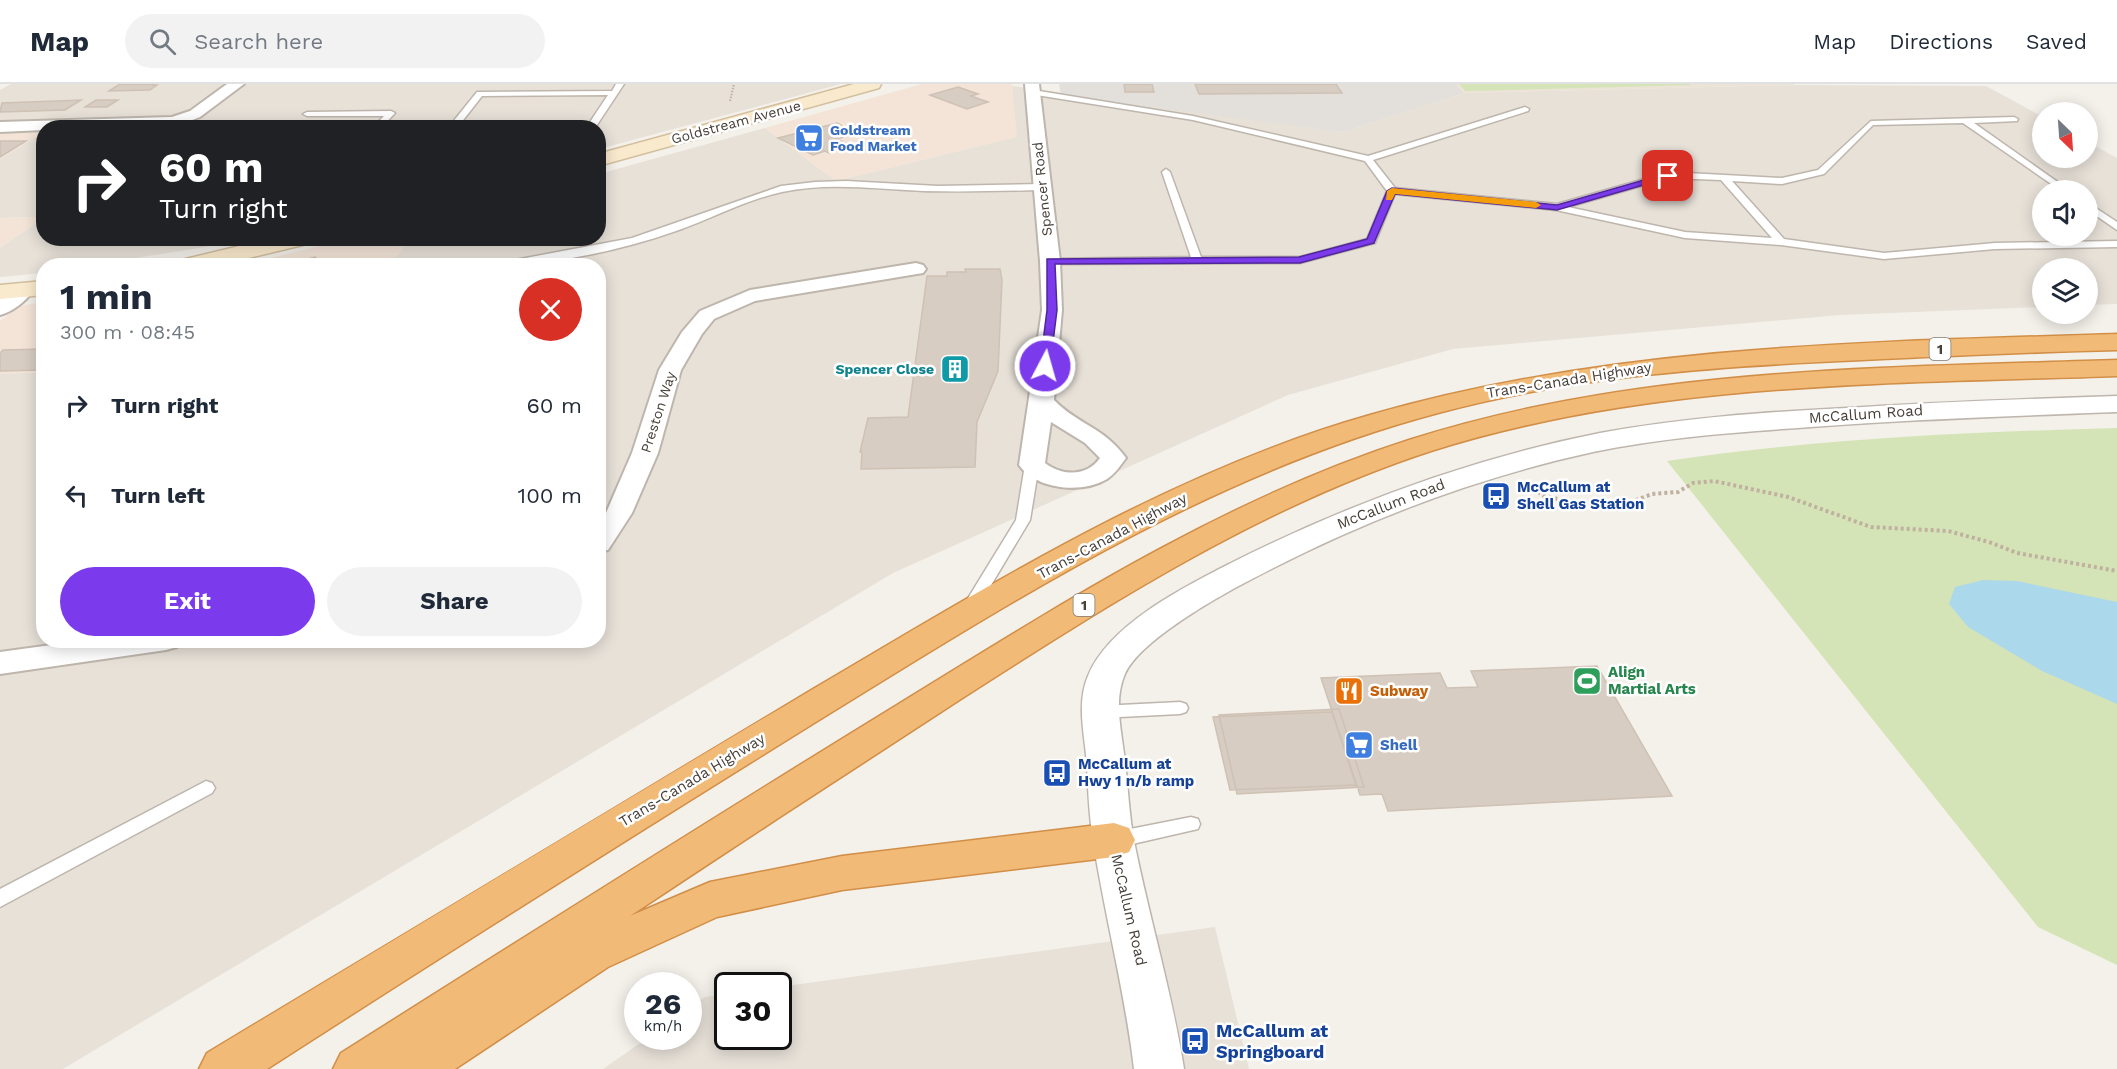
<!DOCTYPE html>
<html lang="en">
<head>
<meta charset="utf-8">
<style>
  :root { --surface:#fff; --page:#f2f2f3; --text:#1f2937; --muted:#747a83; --line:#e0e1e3; --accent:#7c3aed }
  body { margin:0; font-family:"Work Sans",sans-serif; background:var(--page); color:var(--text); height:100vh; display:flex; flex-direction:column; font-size:22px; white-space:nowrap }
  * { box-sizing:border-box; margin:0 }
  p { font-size:20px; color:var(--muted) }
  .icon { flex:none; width:33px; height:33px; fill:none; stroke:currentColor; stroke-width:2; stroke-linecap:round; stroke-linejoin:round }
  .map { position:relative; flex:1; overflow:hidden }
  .sheet { position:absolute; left:36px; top:174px; width:570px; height:390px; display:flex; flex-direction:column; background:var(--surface); border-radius:24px; box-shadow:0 3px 15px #0003 }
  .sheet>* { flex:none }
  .banner { position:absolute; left:36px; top:36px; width:570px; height:126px; border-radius:24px; box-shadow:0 3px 15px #0003; background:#202124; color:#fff; overflow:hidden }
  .needle { width:39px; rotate:155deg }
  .fabs { position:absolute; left:2032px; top:18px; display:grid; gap:12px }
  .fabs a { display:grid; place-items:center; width:66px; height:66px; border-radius:50%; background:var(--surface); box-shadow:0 3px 15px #0003; font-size:30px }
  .speed { position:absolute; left:624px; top:888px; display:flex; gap:12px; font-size:30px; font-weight:700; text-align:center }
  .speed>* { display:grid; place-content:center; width:78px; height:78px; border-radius:50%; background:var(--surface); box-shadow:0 3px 15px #0003; line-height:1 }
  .speed small { font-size:15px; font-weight:400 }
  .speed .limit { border:3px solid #111; border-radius:9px; background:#fff; color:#111 }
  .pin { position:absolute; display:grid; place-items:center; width:51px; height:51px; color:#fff; margin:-26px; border-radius:12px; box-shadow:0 3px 9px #0006 }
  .me { position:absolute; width:66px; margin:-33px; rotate:6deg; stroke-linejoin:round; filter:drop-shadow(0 0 4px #0008) }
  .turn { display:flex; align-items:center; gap:21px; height:126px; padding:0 24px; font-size:27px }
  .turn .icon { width:78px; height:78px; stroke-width:2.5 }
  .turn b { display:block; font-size:42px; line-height:51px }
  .round { display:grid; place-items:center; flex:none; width:63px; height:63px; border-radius:32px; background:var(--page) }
  .summary { display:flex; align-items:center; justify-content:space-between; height:102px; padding:0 24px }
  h1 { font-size:36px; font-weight:700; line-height:45px }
  .primary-button { display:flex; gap:12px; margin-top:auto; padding:12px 24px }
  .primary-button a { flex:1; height:69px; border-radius:36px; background:var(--accent); color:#fff; font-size:24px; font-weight:700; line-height:69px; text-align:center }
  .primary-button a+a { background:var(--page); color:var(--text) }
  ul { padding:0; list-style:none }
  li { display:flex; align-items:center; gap:18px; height:90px; padding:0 24px }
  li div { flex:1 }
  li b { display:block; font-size:22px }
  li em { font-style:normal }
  header { display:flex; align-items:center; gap:36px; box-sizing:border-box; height:84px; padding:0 30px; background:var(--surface); border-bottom:2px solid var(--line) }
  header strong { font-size:28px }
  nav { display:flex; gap:33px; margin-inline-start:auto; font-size:21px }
  .search { width:420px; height:54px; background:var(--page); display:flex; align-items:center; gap:15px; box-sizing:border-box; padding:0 21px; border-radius:33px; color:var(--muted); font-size:22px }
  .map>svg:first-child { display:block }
  .residential { fill:#e7e1d8; fill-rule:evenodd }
  .commercial { fill:#f3e4d7 }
  .industrial { fill:#e3dfdb }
  .education { fill:#ebe3d5 }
  .green { fill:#d5e4b6 }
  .water { fill:#acd8eb }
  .building { fill:#d7cdc3; stroke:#cfc1b4; stroke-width:1.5 }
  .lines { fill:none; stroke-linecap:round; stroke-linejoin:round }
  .service-casing { stroke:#beb6ad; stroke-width:3 }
  .minor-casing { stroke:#beb6ad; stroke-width:4 }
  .tertiary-casing { stroke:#beb6ad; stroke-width:3 }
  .secondary-casing { stroke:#d2bf9f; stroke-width:3 }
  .motorway-casing { stroke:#d18e47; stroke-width:3 }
  .path-far1 { stroke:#bfb0a0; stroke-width:2; stroke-dasharray:1.5 1.5; stroke-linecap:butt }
  .path { stroke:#bfb0a0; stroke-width:4; stroke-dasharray:3 3; stroke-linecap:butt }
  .service { fill:#fff; fill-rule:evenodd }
  .minor { fill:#fff; fill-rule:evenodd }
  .tertiary { fill:#fff; fill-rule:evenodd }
  .secondary { fill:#faeacd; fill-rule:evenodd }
  .motorway { fill:#f2ba77; fill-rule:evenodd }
  .route { fill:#7c3aed; stroke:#51269a; stroke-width:1.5 }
  .slow { fill:#f59e0b }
  .labels { text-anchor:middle; stroke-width:5; stroke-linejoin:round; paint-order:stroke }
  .far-street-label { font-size:14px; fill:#474039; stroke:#fff }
  .far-shop-label { font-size:14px; font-weight:bold; fill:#366cbe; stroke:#fff; text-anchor:start }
  .shield { fill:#fff; stroke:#7e7974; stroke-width:1.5 }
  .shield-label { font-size:14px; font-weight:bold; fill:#474039 }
  .far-culture-label { font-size:14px; font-weight:bold; fill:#0d838f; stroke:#fff; text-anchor:end }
  .street-label { font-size:15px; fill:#474039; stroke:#fff }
  .transit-label { font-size:15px; font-weight:bold; fill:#164399; stroke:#fff; text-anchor:start }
  .leisure-label { font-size:15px; font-weight:bold; fill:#27864d; stroke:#fff; text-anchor:start }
  .food-label { font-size:15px; font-weight:bold; fill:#c56008; stroke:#fff; text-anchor:start }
  .shop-label { font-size:15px; font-weight:bold; fill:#366cbe; stroke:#fff; text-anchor:start }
  .near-transit-label { font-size:18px; font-weight:bold; fill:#164399; stroke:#fff; text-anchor:start }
</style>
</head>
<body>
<header>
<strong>Map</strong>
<div class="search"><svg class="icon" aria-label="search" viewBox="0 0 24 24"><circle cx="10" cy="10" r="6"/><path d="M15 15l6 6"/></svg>Search here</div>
<nav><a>Map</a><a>Directions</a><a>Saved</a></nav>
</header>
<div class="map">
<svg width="2117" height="985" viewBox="0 0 2117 985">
  <rect width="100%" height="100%" fill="#f4f0ea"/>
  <!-- residential -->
  <path class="residential" d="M 11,0 L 841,0 L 599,65 L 598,44 L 44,44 L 43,48 L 0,49 L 0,6 Z
    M 1795,1 L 1986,2 L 2043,33 L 2043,74 L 2088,74 L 2088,58 L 2117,74 L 2117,220 L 2088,221 L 2088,184 L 2043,184 L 2043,223 L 1840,231 L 1453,265 L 1288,311 L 893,489 L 63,985 L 0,985 L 0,290 L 43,288 L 44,556 L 598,556 L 598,182 L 389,181 L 411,155 L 598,154 L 599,90 L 765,44 L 836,97 L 1016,53 L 1012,2 L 1342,48 L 1465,9 ZM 2043,106 L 2088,106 L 2088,152 L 2043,152 Z
    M 43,49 L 43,133 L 0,134 L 0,75 Z
    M 43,134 L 44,154 L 242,155 L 199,164 L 91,181 L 44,182 L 43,189 L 0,193 L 0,164 Z
    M 1215,843 L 1249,985 L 603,985 L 649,953 L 688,952 L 689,925 L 705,913 L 727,910 L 728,952 L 778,952 L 779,903 Z"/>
  <!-- commercial -->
  <path class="commercial" d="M 922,0 L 1012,0 L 1017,53 L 836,97 L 765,44 Z
    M 44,48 L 43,49 L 0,75 L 0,49 Z
    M 43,133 L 43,134 L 0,164 L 0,134 Z
    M 350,155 L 411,155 L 389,181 L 236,182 Z
    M 43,218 L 43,288 L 0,290 L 0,237 L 19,222 Z"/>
  <!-- industrial -->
  <path class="industrial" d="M 1059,0 L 1456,0 L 1465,9 L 1342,48 L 1061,11 Z"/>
  <!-- education -->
  <path class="education" d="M 1456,0 L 1793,0 L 1795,1 L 1465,9 Z"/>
  <!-- green -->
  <path class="green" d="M 1459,0 L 1690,0 L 1691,1 L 1465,7 Z
    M 2117,344 L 2117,881 L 2038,843 L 1667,377 C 1816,355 1966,348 2117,344 Z"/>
  <!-- water -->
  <path class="water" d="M 1983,496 L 2017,497 L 2117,518 L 2117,620 L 2042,587 L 1968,543 L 1949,520 L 1955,503 Z"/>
  <!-- building -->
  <path class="building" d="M 120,0 L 154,0 L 152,1 L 157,1 L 150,6 L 109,7 Z
    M 1124,0 L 1152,0 L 1154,8 L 1125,8 Z
    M 1195,0 L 1336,0 L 1342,9 L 1199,10 Z
    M 958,3 L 978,10 L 971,12 L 988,18 L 967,25 L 930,11 Z
    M 81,16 L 65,26 L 0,28 L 2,19 Z
    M 96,16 L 118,16 L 107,23 L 85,23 Z
    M 837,39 L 855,50 L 836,55 L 848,60 L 829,69 L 825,67 L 813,71 L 778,54 Z
    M 0,57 L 26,57 L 0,73 Z
    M 80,154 L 118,154 L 112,159 L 73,160 Z
    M 315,173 L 324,182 L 265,182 L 286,176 L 290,180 Z
    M 965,185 L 1000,185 L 1002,196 L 998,287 L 977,338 L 975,383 L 861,385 L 862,368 L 860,368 L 868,334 L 908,333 L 927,192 L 947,192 L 947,188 L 966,188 Z
    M 44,265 L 44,286 L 0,287 L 0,269 L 3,266 Z
    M 1597,582 L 1672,712 L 1388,727 L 1382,710 L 1360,711 L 1321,594 L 1440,589 L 1447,604 L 1478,603 L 1471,587 Z
    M 1339,625 L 1364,703 L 1237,710 L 1219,631 Z
    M 1332,628 L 1356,701 L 1230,706 L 1213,633 Z"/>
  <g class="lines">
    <!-- service casing -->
    <g class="service-casing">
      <path id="service" d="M 616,0 L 624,0 L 595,44 L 586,44 L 608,11 L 482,12 L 457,44 L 448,44 L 477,8 L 612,7 Z
        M 1033,6 L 1193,32 L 1368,72 L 1525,23 L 1529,25 L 1528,27 L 1373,76 L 1395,104 L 1557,120 L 1669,88 L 1782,94 L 1818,86 L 1871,37 L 2014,33 L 2018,35 L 2017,37 L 1974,39 L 2069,106 L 2060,106 L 1963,39 L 1873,41 L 1824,90 L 1782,100 L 1732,97 L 1784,155 L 1884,169 L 1995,159 L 2117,157 L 2117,163 L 1995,165 L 1884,175 L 1781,161 L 1685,154 L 1556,126 L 1395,110 L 1375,159 L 1300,179 L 1050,180 L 1046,179 L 1046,175 L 1191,173 L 1162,88 L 1166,85 L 1170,88 L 1201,173 L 1300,173 L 1367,155 L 1387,107 L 1365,77 L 1193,36 L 1030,10 L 1030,6 ZM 1669,94 L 1721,96 L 1772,154 L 1685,148 L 1568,123 Z
        M 391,27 L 395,29 L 381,44 L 372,44 L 384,32 L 307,32 L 303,30 L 307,28 Z
        M 846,97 L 938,102 L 1042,100 L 1047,103 L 1042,106 C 1003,107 963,108 923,107 C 876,105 829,98 782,108 C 745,116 711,135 676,147 C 616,168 547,182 483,182 L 632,154 L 781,102 L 815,98 Z
        M 2088,119 L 2117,138 L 2117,146 L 2088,126 Z
        M 1032,377 L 1039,381 L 1030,436 L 975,528 L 965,528 L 962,524 L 1016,436 L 1025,381 Z
        M 1180,618 L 1186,620 L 1188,624 L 1186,628 L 1180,630 L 1100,634 L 1094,632 L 1091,628 L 1094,624 L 1100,622 Z
        M 206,697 L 212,699 L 215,704 L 212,709 L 0,823 L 0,805 Z
        M 1191,733 L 1198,735 L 1200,740 L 1198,745 L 1115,764 L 1108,761 L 1106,756 L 1108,751 L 1115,748 Z"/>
    </g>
    <!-- minor casing -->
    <g class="minor-casing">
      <path id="minor" d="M 227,0 L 244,0 L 200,33 L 174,43 L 44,44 L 44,46 L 0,48 L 0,38 L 172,33 L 190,27 Z
        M 1025,0 L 1039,0 L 1060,177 L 1062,226 L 1054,316 C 1078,341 1103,342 1126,374 C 1120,382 1115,390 1107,395 C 1082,410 1037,406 1019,381 L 1042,226 L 1040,177 ZM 1051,338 L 1085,359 L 1100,374 C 1087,393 1062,392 1045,379 Z
        M 916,179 L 923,181 L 926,185 L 923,189 L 755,217 L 714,235 L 702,250 L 681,286 L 658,369 L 632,429 L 608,466 L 598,468 L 598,439 L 606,429 L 632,369 L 659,286 L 682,248 L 700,227 L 750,206 Z
        M 23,201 L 30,203 L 33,207 C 26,217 12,228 0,231 L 0,215 L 16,203 Z
        M 88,556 L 181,556 L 177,563 L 166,566 L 0,590 L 0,568 Z"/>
    </g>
    <!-- tertiary casing -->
    <g class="tertiary-casing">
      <path id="tertiary" d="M 2117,312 L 2117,328 C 2015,332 1913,335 1811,343 C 1738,348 1665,353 1593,368 C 1474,394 1360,438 1252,495 C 1219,512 1139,557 1125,590 C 1113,617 1122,649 1125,677 C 1128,703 1129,730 1134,757 C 1149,833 1172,908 1184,985 L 1134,985 C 1125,908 1105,833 1093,756 C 1089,731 1088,706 1087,681 C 1085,652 1076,620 1088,592 C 1109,540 1186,502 1233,478 C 1349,420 1473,374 1600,349 C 1682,334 1764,328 1847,324 C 1937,318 2027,315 2117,312 Z"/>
    </g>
    <!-- secondary casing -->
    <g class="secondary-casing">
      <path id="secondary" d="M 854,0 L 881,0 L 879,4 L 598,82 L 598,70 Z
        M 273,154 L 314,154 L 311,159 L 216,182 L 174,182 L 177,177 Z
        M 44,197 L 44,211 L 0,215 L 0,201 Z"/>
    </g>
    <!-- motorway casing -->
    <g class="motorway-casing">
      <path id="motorway" d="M 2117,250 L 2117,266 C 2032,268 1947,272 1862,276 C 1720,282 1575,292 1438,329 C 1212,389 1015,515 819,636 C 634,751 450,867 267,985 L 199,985 L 207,969 C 407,848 607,727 808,608 C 987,503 1169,388 1370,331 C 1612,261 1867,258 2117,250 Z
        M 2117,276 L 2117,292 C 1889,300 1651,297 1431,367 C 1262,422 1112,518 964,613 C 852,686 741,758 630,832 L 710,798 L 842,772 L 1114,739 L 1129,744 L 1135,756 L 1129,768 L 1114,773 L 842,806 L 717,833 L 608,883 L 455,985 L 333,985 L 341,969 C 526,852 711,735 897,621 C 1061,520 1225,415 1409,356 C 1636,283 1881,284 2117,276 Z"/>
    </g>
    <!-- path-far1 -->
    <path class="path-far1" d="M 730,17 L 734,0"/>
    <!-- path -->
    <path class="path" d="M 1528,401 L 1544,412 L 1603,425 L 1616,419 L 1631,418 L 1652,410 L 1678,408 L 1693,399 L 1714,397 L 1788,413 L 1871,443 L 1948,447 L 1989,458 L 2017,469 L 2117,487"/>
    <!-- service -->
    <use href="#service" class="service"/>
    <!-- minor -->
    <use href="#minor" class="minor"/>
    <!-- tertiary -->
    <use href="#tertiary" class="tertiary"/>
    <!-- secondary -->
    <use href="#secondary" class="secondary"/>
    <!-- motorway -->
    <use href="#motorway" class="motorway"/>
  </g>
  <!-- route -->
  <path class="route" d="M 1668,89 L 1673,92 L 1671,93 L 1557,126 L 1395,110 L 1374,159 L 1300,179 L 1055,180 L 1057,226 L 1050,282 L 1045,285 L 1040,282 L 1047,226 L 1047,175 L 1299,173 L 1367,155 L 1387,107 L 1392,104 L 1557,121 Z"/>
  <!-- slow -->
  <path class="slow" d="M 1392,104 L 1536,118 L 1541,121 L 1536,124 L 1395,110 L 1392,116 L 1386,116 L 1387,107 Z"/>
  <!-- icons -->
  <defs>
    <g id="supermarket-square" transform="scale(1.5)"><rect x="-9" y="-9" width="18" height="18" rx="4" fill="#3f7fe0" stroke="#fff"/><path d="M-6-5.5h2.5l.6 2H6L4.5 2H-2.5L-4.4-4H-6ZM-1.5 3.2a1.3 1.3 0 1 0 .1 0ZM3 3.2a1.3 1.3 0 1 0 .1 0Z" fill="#fff"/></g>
    <g id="building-square" transform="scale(1.5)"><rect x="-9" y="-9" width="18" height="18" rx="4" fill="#0f9aa8" stroke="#fff"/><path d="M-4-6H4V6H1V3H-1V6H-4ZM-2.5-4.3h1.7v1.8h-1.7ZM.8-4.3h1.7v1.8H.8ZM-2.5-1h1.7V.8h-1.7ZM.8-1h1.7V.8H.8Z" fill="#fff"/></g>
    <g id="bus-square" transform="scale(1.5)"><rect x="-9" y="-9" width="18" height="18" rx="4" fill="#1a4fb4" stroke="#fff"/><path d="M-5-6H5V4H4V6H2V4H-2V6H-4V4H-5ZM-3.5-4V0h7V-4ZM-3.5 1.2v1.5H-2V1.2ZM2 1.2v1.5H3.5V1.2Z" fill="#fff"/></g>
    <g id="stadium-square" transform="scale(1.5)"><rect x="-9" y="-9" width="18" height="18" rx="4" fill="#2e9e5b" stroke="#fff"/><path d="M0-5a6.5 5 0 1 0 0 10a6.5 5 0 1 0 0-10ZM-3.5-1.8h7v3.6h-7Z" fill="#fff"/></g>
    <g id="restaurant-square" transform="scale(1.5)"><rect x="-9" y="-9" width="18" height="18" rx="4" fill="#e8710a" stroke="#fff"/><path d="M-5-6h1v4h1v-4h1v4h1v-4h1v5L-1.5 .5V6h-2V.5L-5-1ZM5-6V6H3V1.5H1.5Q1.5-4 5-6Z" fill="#fff"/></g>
  </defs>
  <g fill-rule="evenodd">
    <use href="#supermarket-square" x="809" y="54"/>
    <use href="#building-square" x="955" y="285"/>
    <use href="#bus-square" x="1496" y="412"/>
    <use href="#stadium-square" x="1587" y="597"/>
    <use href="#restaurant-square" x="1349" y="607"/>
    <use href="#supermarket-square" x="1359" y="661"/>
    <use href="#bus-square" x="1057" y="689"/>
    <use href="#bus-square" x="1195" y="957"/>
  </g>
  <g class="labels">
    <!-- far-street labels -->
    <g class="far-street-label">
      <text transform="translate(736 38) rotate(-15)" y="5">Goldstream Avenue</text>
      <text transform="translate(1042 105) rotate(-96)" y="5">Spencer Road</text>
      <text transform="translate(658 328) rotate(-72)" y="5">Preston Way</text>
    </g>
    <!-- far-shop labels -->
    <g class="far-shop-label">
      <text x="830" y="51">Goldstream<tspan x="830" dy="16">Food Market</tspan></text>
    </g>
    <!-- shield labels -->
    <g class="shield">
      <rect x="1929.5" y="254" width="21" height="22" rx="4.5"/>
      <rect x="1073.5" y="510" width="21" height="22" rx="4.5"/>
    </g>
    <g class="shield-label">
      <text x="1940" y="270">1</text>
      <text x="1084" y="526">1</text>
    </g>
    <!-- far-culture labels -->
    <g class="far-culture-label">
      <text x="934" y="290">Spencer Close</text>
    </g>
    <!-- street labels -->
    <g class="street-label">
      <text transform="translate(1569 296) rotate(-9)" y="5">Trans-Canada Highway</text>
      <text transform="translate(1866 330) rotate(-4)" y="5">McCallum Road</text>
      <text transform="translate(1391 420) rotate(-21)" y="5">McCallum Road</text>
      <text transform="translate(1112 452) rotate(-28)" y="5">Trans-Canada Highway</text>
      <text transform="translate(692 696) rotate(-31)" y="5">Trans-Canada Highway</text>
      <text transform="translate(1129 826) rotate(77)" y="5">McCallum Road</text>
    </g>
    <!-- transit labels -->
    <g class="transit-label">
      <text x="1517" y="408">McCallum at<tspan x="1517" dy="17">Shell Gas Station</tspan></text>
      <text x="1078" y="685">McCallum at<tspan x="1078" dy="17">Hwy 1 n/b ramp</tspan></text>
    </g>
    <!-- leisure labels -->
    <g class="leisure-label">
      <text x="1608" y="593">Align<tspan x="1608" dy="17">Martial Arts</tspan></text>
    </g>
    <!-- food labels -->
    <g class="food-label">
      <text x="1370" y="612">Subway</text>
    </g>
    <!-- shop labels -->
    <g class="shop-label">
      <text x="1380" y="666">Shell</text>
    </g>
    <!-- near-transit labels -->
    <g class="near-transit-label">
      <text x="1216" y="953">McCallum at<tspan x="1216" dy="21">Springboard</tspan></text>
    </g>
  </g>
</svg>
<div class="fabs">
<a><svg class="needle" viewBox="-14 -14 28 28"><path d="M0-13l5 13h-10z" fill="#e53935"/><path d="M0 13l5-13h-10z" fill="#747a83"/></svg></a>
<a><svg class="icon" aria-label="sound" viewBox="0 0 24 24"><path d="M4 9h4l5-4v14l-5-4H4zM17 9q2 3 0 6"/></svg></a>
<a><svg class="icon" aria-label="layers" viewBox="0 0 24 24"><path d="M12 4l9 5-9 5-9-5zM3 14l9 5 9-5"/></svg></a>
</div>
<div class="speed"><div>26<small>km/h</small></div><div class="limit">30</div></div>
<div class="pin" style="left:1668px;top:92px;background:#d93025"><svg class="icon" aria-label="arrive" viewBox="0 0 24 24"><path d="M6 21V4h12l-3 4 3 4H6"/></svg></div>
<svg class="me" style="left:1045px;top:282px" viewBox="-20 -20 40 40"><circle r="17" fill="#7c3aed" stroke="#fff" stroke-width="3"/><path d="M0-11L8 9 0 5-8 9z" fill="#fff"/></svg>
<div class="banner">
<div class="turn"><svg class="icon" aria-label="right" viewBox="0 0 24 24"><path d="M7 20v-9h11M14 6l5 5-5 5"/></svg><div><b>60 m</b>Turn right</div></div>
</div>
<section class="sheet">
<div class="summary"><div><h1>1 min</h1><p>300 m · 08:45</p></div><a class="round" style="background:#d93025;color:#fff"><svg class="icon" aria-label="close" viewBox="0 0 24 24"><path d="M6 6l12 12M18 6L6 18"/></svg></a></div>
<ul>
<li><svg class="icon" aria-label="right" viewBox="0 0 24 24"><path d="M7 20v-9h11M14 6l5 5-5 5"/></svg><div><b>Turn right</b></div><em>60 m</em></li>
<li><svg class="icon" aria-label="left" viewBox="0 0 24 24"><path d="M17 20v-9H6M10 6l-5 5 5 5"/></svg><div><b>Turn left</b></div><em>100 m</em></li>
</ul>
<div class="primary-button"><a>Exit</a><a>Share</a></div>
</section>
</div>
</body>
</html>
